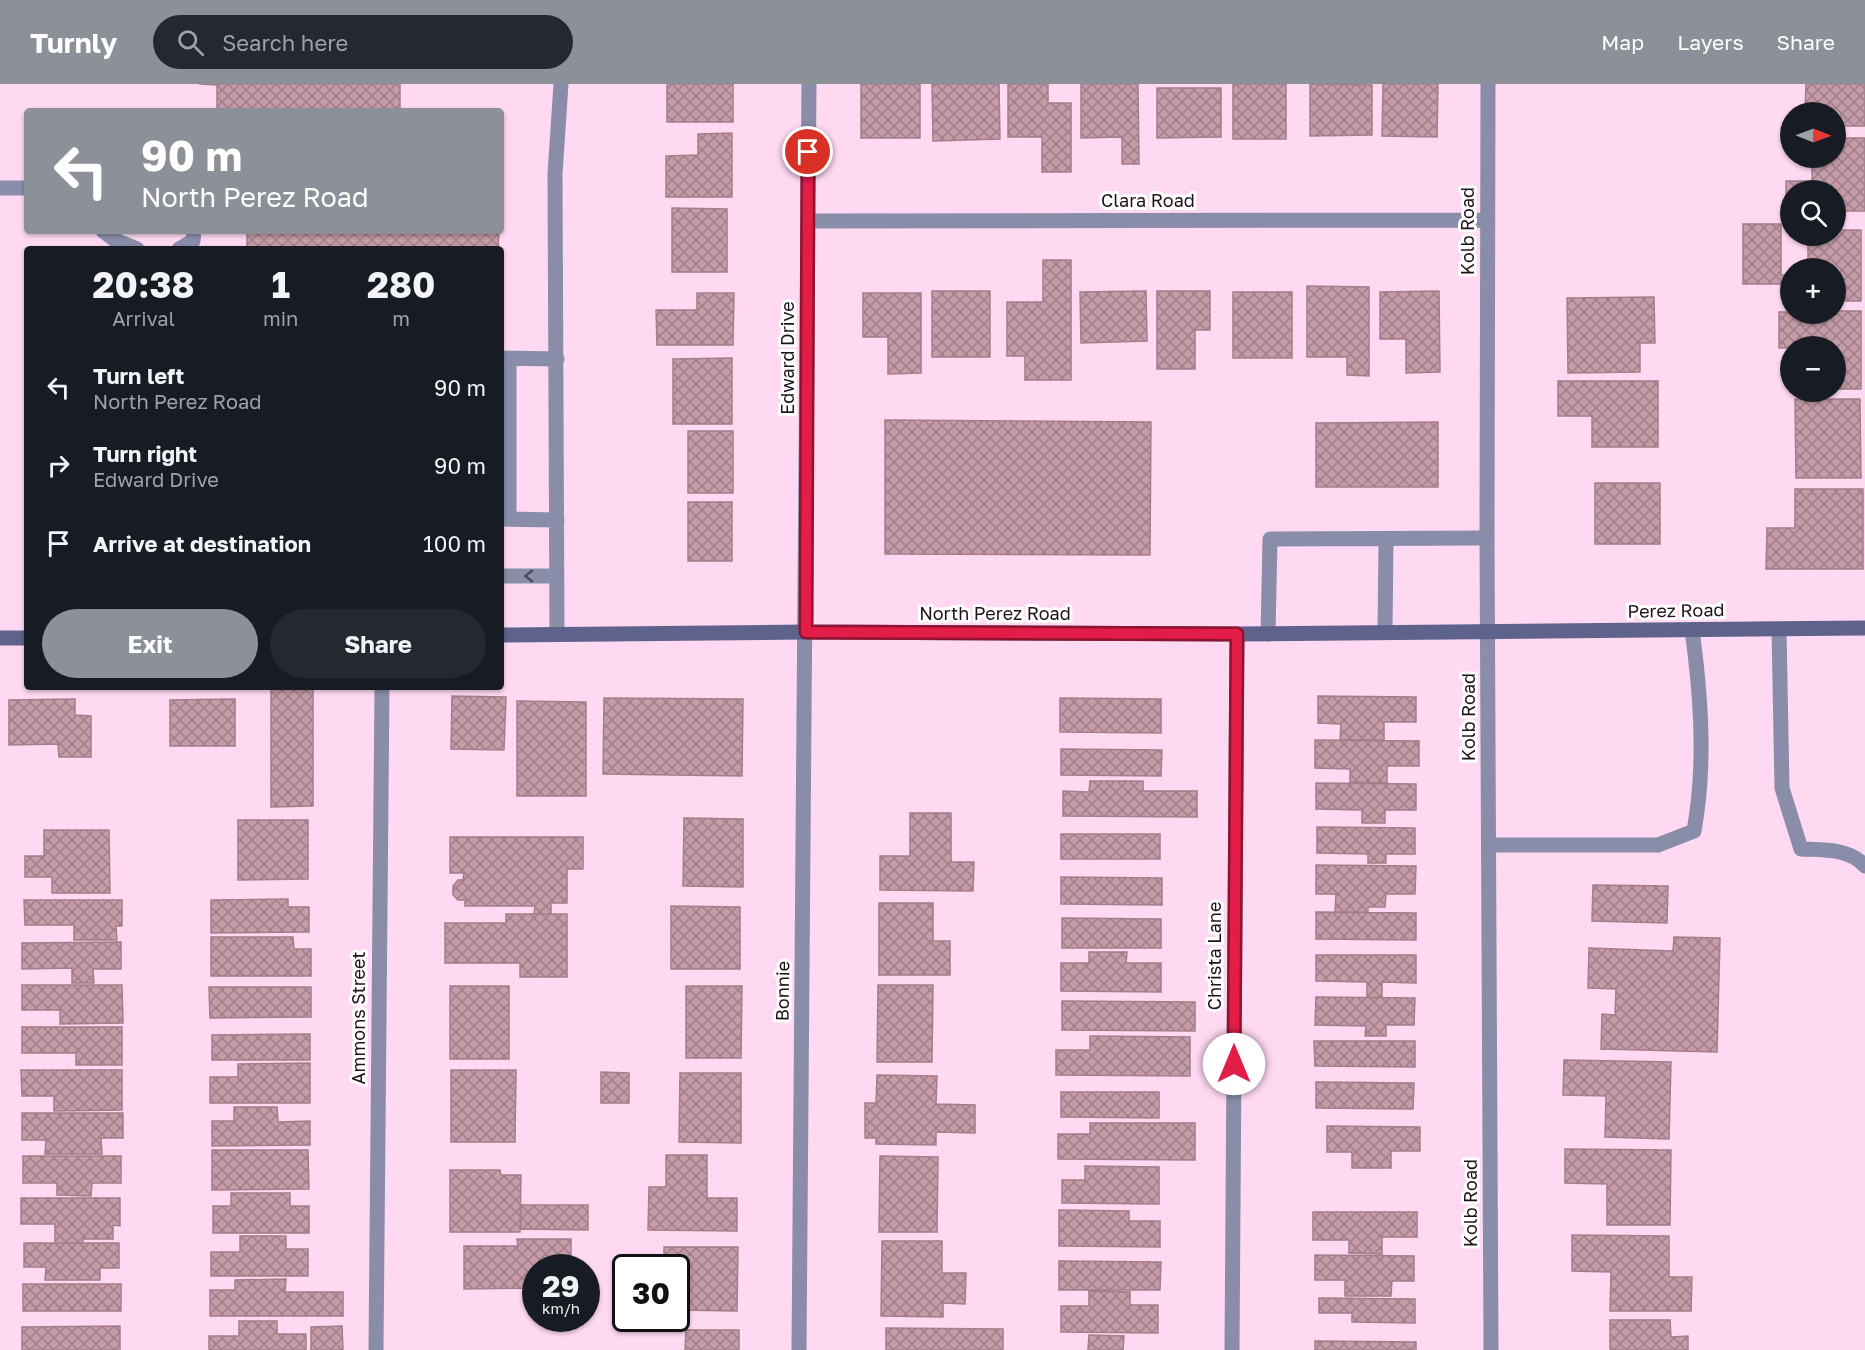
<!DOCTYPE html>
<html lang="en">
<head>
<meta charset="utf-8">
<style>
  :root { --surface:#171b24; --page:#242831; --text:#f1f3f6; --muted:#9ea1a6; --accent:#8c9099 }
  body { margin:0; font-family:"Golos Text",sans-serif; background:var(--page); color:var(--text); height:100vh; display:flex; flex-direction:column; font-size:22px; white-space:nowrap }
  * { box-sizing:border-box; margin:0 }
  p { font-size:20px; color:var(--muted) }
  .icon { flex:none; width:33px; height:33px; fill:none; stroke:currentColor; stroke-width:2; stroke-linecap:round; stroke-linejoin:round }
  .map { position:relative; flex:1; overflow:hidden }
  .drawer { position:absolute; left:24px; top:162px; width:480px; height:444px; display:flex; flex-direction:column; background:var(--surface); border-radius:6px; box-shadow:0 2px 4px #0004 }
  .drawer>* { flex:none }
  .top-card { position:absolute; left:24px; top:24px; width:480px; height:126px; border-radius:6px; box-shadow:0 2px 4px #0004; background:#8c9099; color:#fff; overflow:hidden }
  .needle { width:39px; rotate:91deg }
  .buttons { position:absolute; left:1780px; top:18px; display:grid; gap:12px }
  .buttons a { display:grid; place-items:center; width:66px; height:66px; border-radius:50%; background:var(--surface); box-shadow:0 2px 4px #0004; font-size:30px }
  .speed { position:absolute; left:522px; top:1170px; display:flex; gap:12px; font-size:30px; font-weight:700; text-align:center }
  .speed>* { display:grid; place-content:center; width:78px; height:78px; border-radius:50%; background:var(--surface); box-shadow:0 2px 4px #0004; line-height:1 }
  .speed small { font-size:15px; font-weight:400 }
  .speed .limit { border:3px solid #111; border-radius:9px; background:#fff; color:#111 }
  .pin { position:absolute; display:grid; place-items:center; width:51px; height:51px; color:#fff; margin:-26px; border:3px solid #fff; border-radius:50%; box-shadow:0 2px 6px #0007 }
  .me { position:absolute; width:66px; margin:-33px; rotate:0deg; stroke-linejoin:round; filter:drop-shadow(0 0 4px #0008) }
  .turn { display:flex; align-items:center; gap:21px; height:126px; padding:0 18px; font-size:27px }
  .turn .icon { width:78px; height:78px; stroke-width:2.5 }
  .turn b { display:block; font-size:42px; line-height:51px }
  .eta { display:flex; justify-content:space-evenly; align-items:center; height:102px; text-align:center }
  .eta b { font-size:36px; font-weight:700; line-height:42px }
  .cta { display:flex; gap:12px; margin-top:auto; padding:12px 18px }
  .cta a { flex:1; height:69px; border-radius:36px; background:var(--accent); color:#fff; font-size:24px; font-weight:700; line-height:69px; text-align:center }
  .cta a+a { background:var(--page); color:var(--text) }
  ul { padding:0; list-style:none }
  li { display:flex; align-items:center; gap:18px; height:78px; padding:0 18px }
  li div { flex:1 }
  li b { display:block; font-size:22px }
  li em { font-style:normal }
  header { display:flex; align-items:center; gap:36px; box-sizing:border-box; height:84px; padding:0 30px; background:var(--accent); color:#fff }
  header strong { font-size:28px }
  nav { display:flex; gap:33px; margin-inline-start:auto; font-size:21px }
  .search { width:420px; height:54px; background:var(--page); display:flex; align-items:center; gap:15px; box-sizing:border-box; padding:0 21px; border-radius:33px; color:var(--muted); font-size:22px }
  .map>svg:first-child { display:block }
  .building { fill:url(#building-cross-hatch); stroke:#a57e89; stroke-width:1.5 }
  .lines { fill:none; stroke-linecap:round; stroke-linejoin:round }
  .lane { stroke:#8a8da9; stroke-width:15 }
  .street { stroke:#8a8da9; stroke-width:15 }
  .secondary { stroke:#5f638b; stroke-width:15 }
  .oneway { stroke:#4f495a }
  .route-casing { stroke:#92132f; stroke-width:15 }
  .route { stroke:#e11d48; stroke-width:10 }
  .labels { text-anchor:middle; stroke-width:6; stroke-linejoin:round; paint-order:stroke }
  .street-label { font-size:18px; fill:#1f121a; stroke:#fff }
</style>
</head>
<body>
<header>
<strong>Turnly</strong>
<div class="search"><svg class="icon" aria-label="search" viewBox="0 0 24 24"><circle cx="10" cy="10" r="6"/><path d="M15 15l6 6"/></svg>Search here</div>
<nav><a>Map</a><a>Layers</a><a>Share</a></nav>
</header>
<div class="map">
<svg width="1865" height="1266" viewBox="0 0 1865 1266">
  <defs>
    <pattern id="building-cross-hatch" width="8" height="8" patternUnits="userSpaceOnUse" patternTransform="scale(1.5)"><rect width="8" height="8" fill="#c59ca7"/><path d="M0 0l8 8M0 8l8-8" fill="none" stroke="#9f7e87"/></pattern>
  </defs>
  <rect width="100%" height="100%" fill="#fed9f1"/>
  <!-- building -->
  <path class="building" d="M 199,0 L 400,0 L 400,27 L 217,27 L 217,1 Z
    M 667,0 L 733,0 L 733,38 L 667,38 Z
    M 861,0 L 920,0 L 920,54 L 861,54 Z
    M 932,0 L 999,0 L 1000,55 L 933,57 Z
    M 1008,0 L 1048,0 L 1048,19 L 1071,19 L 1071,88 L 1042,88 L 1042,53 L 1008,53 Z
    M 1081,0 L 1138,0 L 1139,80 L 1122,80 L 1122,53 L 1081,54 Z
    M 1233,0 L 1286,0 L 1286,55 L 1233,55 Z
    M 1310,0 L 1372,1 L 1372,51 L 1310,52 Z
    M 1383,0 L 1438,0 L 1437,53 L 1382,52 Z
    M 1806,0 L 1865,0 L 1865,42 L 1836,42 L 1836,28 L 1805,28 Z
    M 1157,4 L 1221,4 L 1221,53 L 1157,54 Z
    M 732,49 L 732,113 L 666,113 L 666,72 L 698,71 L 698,50 Z
    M 1836,54 L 1865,54 L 1865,127 L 1836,127 L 1836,106 L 1791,106 L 1791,127 L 1786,127 L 1786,97 L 1812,97 L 1812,74 L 1836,74 Z
    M 672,124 L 727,125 L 727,188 L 672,188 Z
    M 1743,140 L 1781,140 L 1781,191 L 1791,191 L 1791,217 L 1784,217 L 1784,200 L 1743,200 Z
    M 1836,146 L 1861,146 L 1861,217 L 1836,217 L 1836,184 L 1808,184 L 1808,152 L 1836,152 Z
    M 247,147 L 499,147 L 498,165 L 247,165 Z
    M 1043,176 L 1071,176 L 1071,296 L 1025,296 L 1025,272 L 1007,272 L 1007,218 L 1043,218 Z
    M 1307,202 L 1369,203 L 1369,292 L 1347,291 L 1347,273 L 1307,273 Z
    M 932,207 L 990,207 L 990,273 L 932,273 Z
    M 1146,207 L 1147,257 L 1081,259 L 1080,208 Z
    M 1157,207 L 1210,207 L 1210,246 L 1195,246 L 1195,285 L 1157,285 Z
    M 1439,207 L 1440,288 L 1406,289 L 1406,255 L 1380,255 L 1380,208 Z
    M 1233,208 L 1292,208 L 1292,274 L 1233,274 Z
    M 697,209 L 734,209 L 733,261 L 657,261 L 656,226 L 697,226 Z
    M 863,209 L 921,209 L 921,289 L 888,290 L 888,253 L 863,253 Z
    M 1654,213 L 1655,259 L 1640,259 L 1640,288 L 1568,289 L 1567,214 Z
    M 1836,227 L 1861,227 L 1861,305 L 1836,305 L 1836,262 L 1791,262 L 1791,264 L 1779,264 L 1779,228 L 1791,228 L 1791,230 L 1836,230 Z
    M 732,274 L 732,340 L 673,340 L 673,275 Z
    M 1558,297 L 1658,297 L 1658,363 L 1592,363 L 1592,332 L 1558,332 Z
    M 1795,315 L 1860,315 L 1861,394 L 1796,394 Z
    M 885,336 L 1151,338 L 1150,471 L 885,470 Z
    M 1438,338 L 1438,403 L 1316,403 L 1316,339 Z
    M 688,347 L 733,347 L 733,409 L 688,409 Z
    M 1595,399 L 1660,399 L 1660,460 L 1595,460 Z
    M 1795,405 L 1863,405 L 1863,485 L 1766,485 L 1767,444 L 1795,444 Z
    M 688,418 L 732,418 L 732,477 L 688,477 Z
    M 271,605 L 313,605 L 313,722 L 271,723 Z
    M 452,612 L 506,613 L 504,666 L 451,665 Z
    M 1318,612 L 1416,613 L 1416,638 L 1384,638 L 1384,656 L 1340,656 L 1341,640 L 1318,639 Z
    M 604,614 L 743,615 L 742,692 L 603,690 Z
    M 1060,614 L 1161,615 L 1161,649 L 1060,648 Z
    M 75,615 L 75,631 L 91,632 L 91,673 L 59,673 L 58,660 L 9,661 L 9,616 Z
    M 235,615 L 235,662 L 170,662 L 170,616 Z
    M 517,617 L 586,618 L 586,712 L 517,712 Z
    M 1315,656 L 1419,657 L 1419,682 L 1387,682 L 1387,699 L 1350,698 L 1350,685 L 1315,684 Z
    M 1061,665 L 1162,666 L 1161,692 L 1061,691 Z
    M 1090,697 L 1143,697 L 1143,707 L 1197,707 L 1197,733 L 1063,732 L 1063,707 L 1089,708 Z
    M 1316,699 L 1416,700 L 1416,726 L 1385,726 L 1385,739 L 1362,739 L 1362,726 L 1316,725 Z
    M 910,729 L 951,729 L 951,778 L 974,778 L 973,807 L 880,806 L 880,772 L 910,772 Z
    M 684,734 L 743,735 L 743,803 L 683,802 Z
    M 238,736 L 308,736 L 308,795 L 238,796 Z
    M 1317,743 L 1415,744 L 1415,770 L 1386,770 L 1386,779 L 1368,779 L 1368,770 L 1317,769 Z
    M 44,746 L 109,746 L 110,809 L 52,809 L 52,793 L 25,793 L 25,772 L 44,772 Z
    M 1061,750 L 1160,750 L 1160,775 L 1061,775 Z
    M 450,753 L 583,753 L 583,785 L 567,785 L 567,819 L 551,819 L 551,830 L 534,830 L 535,822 L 465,822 L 465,816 L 458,816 L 453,811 L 453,802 L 458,796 L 463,796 L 464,789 L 450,789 Z
    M 1316,781 L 1416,782 L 1415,810 L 1386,810 L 1385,823 L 1368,823 L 1368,828 L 1335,828 L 1336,810 L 1316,810 Z
    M 1061,793 L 1162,794 L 1162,821 L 1061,820 Z
    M 1593,801 L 1668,802 L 1667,839 L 1592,837 Z
    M 288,815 L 288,823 L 309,823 L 309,848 L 211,849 L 211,816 Z
    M 24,816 L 122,816 L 122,842 L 116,842 L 117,856 L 74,856 L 74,841 L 25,841 Z
    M 879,819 L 933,819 L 933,857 L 950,857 L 950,891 L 879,891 Z
    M 671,822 L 740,823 L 740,885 L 671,885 Z
    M 1316,828 L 1416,829 L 1416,856 L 1316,855 Z
    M 506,830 L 567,830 L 567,893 L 520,893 L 520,879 L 445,879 L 445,839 L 506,839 Z
    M 1062,834 L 1161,835 L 1161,864 L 1062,864 Z
    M 211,853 L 293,853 L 294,865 L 311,865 L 311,892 L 211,892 Z
    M 1674,853 L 1720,854 L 1717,968 L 1601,965 L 1602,930 L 1615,931 L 1616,905 L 1588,904 L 1589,864 L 1673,867 Z
    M 121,858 L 121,885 L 93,885 L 94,899 L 72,899 L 72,884 L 22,885 L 22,859 Z
    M 1089,868 L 1127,868 L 1126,879 L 1161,879 L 1161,908 L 1061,907 L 1061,879 L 1089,879 Z
    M 1316,871 L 1416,871 L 1416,899 L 1382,898 L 1382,913 L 1367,914 L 1367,898 L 1316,897 Z
    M 22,901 L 122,901 L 123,939 L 60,940 L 60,926 L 22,926 Z
    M 878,901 L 933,901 L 932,978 L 877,978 Z
    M 450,902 L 509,902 L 509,975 L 450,975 Z
    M 686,902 L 742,902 L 741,974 L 686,974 Z
    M 209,903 L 311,903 L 311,933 L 210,934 Z
    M 1316,913 L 1415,914 L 1414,941 L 1386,941 L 1386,952 L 1365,952 L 1366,942 L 1315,941 Z
    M 1062,917 L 1195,918 L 1195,947 L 1062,946 Z
    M 22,943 L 122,943 L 122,981 L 76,981 L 76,969 L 22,969 Z
    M 310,950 L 310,976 L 212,976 L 212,951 Z
    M 1090,952 L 1190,953 L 1190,992 L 1056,991 L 1056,966 L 1090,966 Z
    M 1314,957 L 1415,957 L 1415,983 L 1315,982 Z
    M 1564,976 L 1671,978 L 1669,1055 L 1605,1053 L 1606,1012 L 1563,1011 Z
    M 310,979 L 310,1019 L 210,1019 L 210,993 L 238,993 L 238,980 Z
    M 21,986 L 122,986 L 122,1026 L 54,1027 L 54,1012 L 22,1012 Z
    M 451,986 L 516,986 L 515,1058 L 451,1058 Z
    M 601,988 L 629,989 L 629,1019 L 601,1019 Z
    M 680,989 L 741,989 L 741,1059 L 679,1058 Z
    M 877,991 L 937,992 L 936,1020 L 975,1021 L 975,1049 L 936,1048 L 936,1061 L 876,1060 L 876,1054 L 865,1054 L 865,1019 L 876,1019 Z
    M 1316,998 L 1414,999 L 1413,1025 L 1316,1024 Z
    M 1061,1008 L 1159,1008 L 1159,1034 L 1061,1033 Z
    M 234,1023 L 277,1023 L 278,1038 L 310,1037 L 310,1061 L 212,1062 L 212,1037 L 234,1037 Z
    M 22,1029 L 123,1029 L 123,1054 L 101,1054 L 102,1070 L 45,1070 L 46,1056 L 22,1056 Z
    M 1090,1039 L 1195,1039 L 1195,1076 L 1058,1075 L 1058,1050 L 1090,1050 Z
    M 1327,1042 L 1420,1043 L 1420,1067 L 1391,1067 L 1391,1084 L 1352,1084 L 1352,1068 L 1327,1068 Z
    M 1565,1065 L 1671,1066 L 1670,1141 L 1607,1141 L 1607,1100 L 1565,1099 Z
    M 212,1066 L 308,1066 L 309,1105 L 212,1106 Z
    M 666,1071 L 707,1071 L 707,1114 L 737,1114 L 737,1147 L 648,1146 L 649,1103 L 666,1103 Z
    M 23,1072 L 121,1072 L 121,1099 L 92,1099 L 91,1112 L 57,1111 L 57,1099 L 23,1099 Z
    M 880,1072 L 938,1073 L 937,1148 L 879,1148 Z
    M 1085,1082 L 1159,1083 L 1159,1120 L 1062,1119 L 1062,1096 L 1085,1096 Z
    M 450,1086 L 500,1086 L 501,1091 L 521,1091 L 520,1148 L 450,1148 Z
    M 231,1109 L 290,1109 L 290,1122 L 309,1122 L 309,1149 L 213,1149 L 213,1122 L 231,1122 Z
    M 21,1114 L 120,1114 L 120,1142 L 113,1141 L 113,1155 L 83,1155 L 83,1159 L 55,1159 L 55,1140 L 21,1140 Z
    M 521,1121 L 588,1121 L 588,1146 L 521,1145 Z
    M 1059,1126 L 1129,1127 L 1129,1137 L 1160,1137 L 1160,1163 L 1059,1162 Z
    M 1313,1128 L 1417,1128 L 1417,1153 L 1382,1153 L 1382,1170 L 1349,1169 L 1349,1156 L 1313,1156 Z
    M 1572,1151 L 1669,1152 L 1669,1193 L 1692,1193 L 1691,1227 L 1610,1227 L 1611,1188 L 1572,1187 Z
    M 240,1152 L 286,1152 L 286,1165 L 308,1165 L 308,1192 L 211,1192 L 211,1168 L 240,1168 Z
    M 517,1155 L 571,1155 L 571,1184 L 536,1184 L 536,1204 L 464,1205 L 464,1162 L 518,1162 Z
    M 882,1157 L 942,1157 L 942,1189 L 966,1189 L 965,1220 L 943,1219 L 943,1233 L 881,1232 Z
    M 24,1159 L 119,1159 L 119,1184 L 100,1184 L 100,1196 L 45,1196 L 46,1183 L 24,1183 Z
    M 664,1163 L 738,1163 L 737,1227 L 676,1226 L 676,1184 L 664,1184 Z
    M 1315,1171 L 1414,1172 L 1414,1197 L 1392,1197 L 1391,1212 L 1345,1212 L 1345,1196 L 1315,1196 Z
    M 1059,1177 L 1161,1178 L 1160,1206 L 1059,1206 Z
    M 286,1195 L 285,1208 L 343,1208 L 343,1232 L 210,1232 L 210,1206 L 235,1206 L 235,1196 Z
    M 23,1200 L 121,1200 L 121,1227 L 23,1227 Z
    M 1089,1207 L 1130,1208 L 1130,1221 L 1158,1221 L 1158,1249 L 1061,1248 L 1061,1222 L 1089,1222 Z
    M 1319,1214 L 1415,1215 L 1415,1239 L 1352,1238 L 1352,1229 L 1319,1229 Z
    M 1610,1236 L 1670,1236 L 1671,1253 L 1688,1252 L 1688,1266 L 1610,1266 Z
    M 239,1237 L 277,1237 L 277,1250 L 306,1250 L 306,1266 L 209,1266 L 209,1252 L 239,1252 Z
    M 120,1242 L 120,1266 L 22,1266 L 22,1243 Z
    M 342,1242 L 343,1266 L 311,1266 L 311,1243 Z
    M 886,1244 L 1003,1245 L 1003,1266 L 886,1266 Z
    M 686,1246 L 739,1246 L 739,1266 L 685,1266 Z
    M 1089,1251 L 1124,1252 L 1123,1266 L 1088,1266 Z
    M 1315,1257 L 1416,1258 L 1416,1266 L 1315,1266 Z"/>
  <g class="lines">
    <!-- lane -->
    <path class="lane" d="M 0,104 L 27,104
      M 103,147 L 115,156 L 137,165
      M 179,165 L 193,157 L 194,147
      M 501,274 L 557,275
      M 501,435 L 557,436
      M 509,435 L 509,274
      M 501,492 L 557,492
      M 1779,545 L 1782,704 L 1801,765 C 1823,766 1849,764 1865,782
      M 1385,548 L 1386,455
      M 557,550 L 555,90 L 561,0
      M 1268,550 L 1270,455 L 1487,454
      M 1489,761 L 1658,761 L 1694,747 C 1706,681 1701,612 1692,546"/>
    <!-- street -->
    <path class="street" d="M 1488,0 L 1487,454 L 1491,1266
      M 808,137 L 1488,136
      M 376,1266 L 382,603
      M 799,1266 L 809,0
      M 1232,1266 L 1237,550"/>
    <!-- secondary -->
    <path class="secondary" d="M 501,551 L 806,548 L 1237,550 L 1865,544
      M 0,554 L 27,554"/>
  </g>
  <!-- one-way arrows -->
  <defs><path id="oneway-chevron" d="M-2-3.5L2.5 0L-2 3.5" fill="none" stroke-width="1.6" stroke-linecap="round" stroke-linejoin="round" transform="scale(1.5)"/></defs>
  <use class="oneway" href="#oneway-chevron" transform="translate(529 492) rotate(180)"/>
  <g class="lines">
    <!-- route casing -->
    <g class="route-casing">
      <path id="route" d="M 808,68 L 806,548 L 1237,550 L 1234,980"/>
    </g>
    <!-- route -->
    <use href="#route" class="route"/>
  </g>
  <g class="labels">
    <!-- street labels -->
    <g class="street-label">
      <text x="1148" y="123">Clara Road</text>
      <text transform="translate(1468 147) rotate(-90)" y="6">Kolb Road</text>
      <text transform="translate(788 274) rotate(-90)" y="6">Edward Drive</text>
      <text transform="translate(1676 527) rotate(-1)" y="6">Perez Road</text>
      <text x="995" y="536">North Perez Road</text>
      <text transform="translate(1469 633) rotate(-90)" y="6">Kolb Road</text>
      <text transform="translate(1215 872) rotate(-90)" y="6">Christa Lane</text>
      <text transform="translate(783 907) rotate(-89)" y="6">Bonnie</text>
      <text transform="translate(359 934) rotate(-90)" y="6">Ammons Street</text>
      <text transform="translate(1471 1119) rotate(-90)" y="6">Kolb Road</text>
    </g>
  </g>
</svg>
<div class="buttons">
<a><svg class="needle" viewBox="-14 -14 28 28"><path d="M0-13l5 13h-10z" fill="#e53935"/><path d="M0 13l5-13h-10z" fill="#9ea1a6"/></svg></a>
<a><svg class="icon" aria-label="search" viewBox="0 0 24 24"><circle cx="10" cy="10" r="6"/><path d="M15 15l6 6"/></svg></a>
<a>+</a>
<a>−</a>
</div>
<div class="speed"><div>29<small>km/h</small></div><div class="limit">30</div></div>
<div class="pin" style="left:808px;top:68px;background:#d93025"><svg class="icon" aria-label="arrive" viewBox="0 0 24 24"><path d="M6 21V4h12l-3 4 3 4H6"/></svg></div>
<svg class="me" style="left:1234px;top:980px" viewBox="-20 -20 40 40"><circle r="19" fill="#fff"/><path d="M0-13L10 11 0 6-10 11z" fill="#e11d48"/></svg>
<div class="top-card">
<div class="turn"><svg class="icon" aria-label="left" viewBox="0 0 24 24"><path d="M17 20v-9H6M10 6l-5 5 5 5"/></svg><div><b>90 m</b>North Perez Road</div></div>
</div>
<section class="drawer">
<div class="eta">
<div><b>20:38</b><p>Arrival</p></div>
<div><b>1</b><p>min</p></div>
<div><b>280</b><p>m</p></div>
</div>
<ul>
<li><svg class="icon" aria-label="left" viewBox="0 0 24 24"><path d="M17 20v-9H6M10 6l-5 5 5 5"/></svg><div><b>Turn left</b><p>North Perez Road</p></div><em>90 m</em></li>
<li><svg class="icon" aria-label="right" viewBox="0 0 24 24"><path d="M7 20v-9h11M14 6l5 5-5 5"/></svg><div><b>Turn right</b><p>Edward Drive</p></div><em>90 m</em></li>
<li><svg class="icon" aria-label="arrive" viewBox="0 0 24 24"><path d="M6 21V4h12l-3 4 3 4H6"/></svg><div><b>Arrive at destination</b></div><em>100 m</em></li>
</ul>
<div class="cta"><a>Exit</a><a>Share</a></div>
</section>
</div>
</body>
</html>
